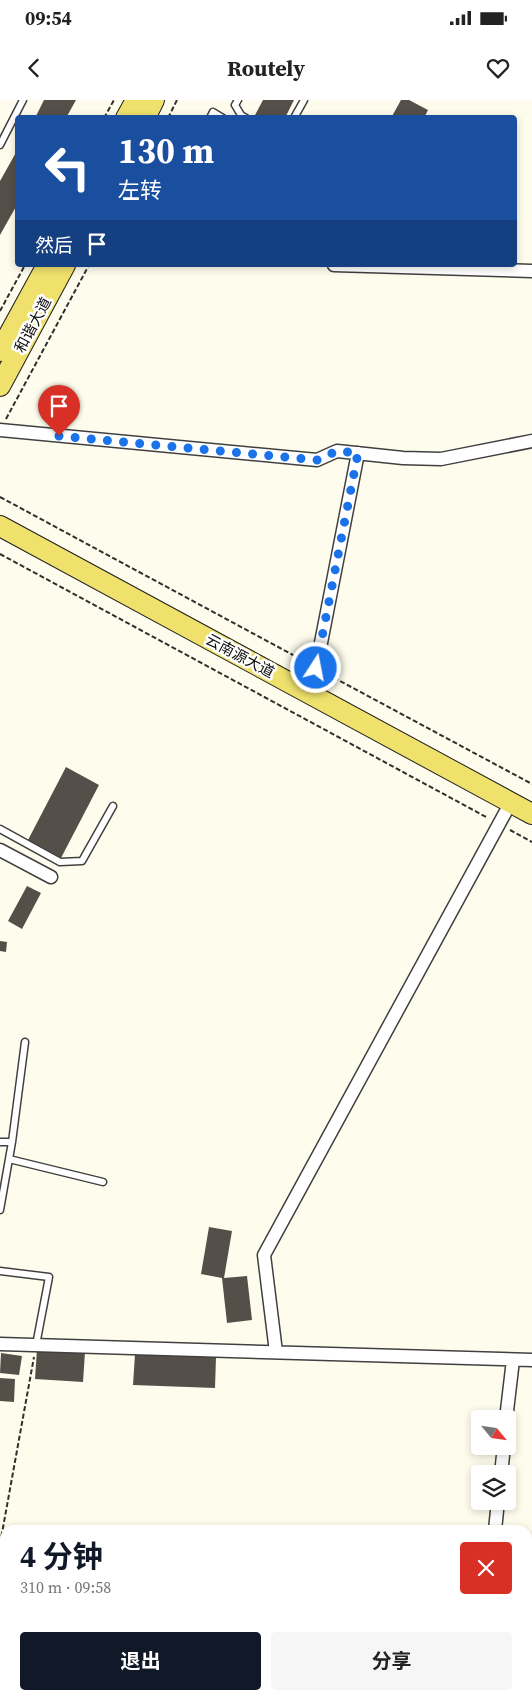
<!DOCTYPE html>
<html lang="zh">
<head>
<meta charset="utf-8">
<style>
  :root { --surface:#fff; --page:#f6f6f6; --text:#222; --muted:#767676; --accent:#111827 }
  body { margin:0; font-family:"Source Serif 4","Noto Sans SC",serif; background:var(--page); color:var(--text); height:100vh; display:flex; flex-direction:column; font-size:19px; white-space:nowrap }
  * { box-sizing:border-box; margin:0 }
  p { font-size:16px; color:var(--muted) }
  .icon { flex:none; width:28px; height:28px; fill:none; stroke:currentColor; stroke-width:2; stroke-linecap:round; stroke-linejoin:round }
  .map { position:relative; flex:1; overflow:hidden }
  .details { position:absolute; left:0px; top:1425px; width:532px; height:175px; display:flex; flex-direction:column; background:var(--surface); border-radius:15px 15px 0 0; box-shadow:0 2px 8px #0003 }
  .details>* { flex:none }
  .guide { position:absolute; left:15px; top:15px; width:502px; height:152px; border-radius:5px; box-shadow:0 2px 8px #0003; background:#1a4fa0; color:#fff; overflow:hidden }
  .needle { width:32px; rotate:119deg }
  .controls { position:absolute; left:471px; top:1310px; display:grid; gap:10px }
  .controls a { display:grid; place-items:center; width:45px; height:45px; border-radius:5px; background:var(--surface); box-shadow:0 2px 8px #0003; font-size:25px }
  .pin { position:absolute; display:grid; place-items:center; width:42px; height:42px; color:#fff; margin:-51px -21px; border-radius:50% 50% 50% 0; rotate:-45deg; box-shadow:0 0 5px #0007 }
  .pin .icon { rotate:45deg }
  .me { position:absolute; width:55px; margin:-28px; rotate:11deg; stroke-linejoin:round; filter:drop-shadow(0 0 4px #0008) }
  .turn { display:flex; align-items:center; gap:18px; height:105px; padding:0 20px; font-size:22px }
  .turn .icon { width:65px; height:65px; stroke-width:2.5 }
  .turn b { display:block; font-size:35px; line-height:42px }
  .then { display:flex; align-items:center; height:48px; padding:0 20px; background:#0003; gap:10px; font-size:19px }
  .round { display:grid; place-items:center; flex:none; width:52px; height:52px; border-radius:5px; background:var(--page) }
  .head { display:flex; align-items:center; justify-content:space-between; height:85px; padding:0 20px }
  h1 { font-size:30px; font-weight:700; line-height:38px; color:var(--accent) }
  .cta { display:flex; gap:10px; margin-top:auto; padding:10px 20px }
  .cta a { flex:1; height:58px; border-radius:5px; background:var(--accent); color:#fff; font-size:20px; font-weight:700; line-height:58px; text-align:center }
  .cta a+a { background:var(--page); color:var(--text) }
  .status { display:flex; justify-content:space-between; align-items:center; height:35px; padding:0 25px; background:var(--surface); direction:ltr }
  .status svg { height:14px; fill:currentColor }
  header { display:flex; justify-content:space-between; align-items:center; height:65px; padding:0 20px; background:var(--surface); font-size:22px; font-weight:700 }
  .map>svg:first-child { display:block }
  .building { fill:#554f4a }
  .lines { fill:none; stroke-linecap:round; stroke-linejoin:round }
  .lane-casing { stroke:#404040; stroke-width:9 }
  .street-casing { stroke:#404040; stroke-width:15 }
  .primary-casing { stroke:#1e1e1e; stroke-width:22 }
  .path { stroke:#2f2f2f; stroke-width:2; stroke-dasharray:5 2.5; stroke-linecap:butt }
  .lane { stroke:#fff; stroke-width:6 }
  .street { stroke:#fff; stroke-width:12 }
  .primary { stroke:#efe16c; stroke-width:20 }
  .route { stroke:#1a73e8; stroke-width:9; stroke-dasharray:0 16.2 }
  .labels { text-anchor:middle; stroke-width:5; stroke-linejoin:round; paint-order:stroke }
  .street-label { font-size:15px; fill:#0d0d0d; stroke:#fff }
</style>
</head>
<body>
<div class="status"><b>09:54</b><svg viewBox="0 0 49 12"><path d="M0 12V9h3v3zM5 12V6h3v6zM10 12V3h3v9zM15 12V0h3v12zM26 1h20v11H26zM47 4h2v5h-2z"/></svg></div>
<header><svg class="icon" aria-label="back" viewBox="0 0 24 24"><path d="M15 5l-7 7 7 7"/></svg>Routely<svg class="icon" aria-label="heart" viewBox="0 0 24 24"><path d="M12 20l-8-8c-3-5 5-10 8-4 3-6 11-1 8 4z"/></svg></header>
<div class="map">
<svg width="532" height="1600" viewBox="0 0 532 1600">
  <rect width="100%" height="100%" fill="#fefded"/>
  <!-- building -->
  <path class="building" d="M 44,0 L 76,0 L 66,18 L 35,18 Z
    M 263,0 L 294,0 L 285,18 L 256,18 L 254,17 Z
    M 401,0 L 409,0 L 428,10 L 424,18 L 391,18 Z
    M 18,49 L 18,103 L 0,135 L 0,81 Z
    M 66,667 L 99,685 L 61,758 L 28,740 Z
    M 27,786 L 41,793 L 22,829 L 8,821 Z
    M 0,841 L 7,842 L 6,852 L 0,851 Z
    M 209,1127 L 232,1131 L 224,1178 L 247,1176 L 252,1220 L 227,1223 L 222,1178 L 201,1174 Z
    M 37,1249 L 85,1252 L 83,1282 L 35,1279 Z
    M 1,1253 L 22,1256 L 19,1275 L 0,1273 Z
    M 135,1254 L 216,1257 L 215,1288 L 133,1285 Z
    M 0,1278 L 15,1279 L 14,1302 L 0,1301 Z"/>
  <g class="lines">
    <!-- lane casing -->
    <g class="lane-casing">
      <path id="lane" d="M 238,0 L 235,5 L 241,15 L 246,18
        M 210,18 L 213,12 L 223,18
        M 294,18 L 304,0
        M 0,45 L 23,0
        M 0,729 L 60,762 L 82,761 L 113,706
        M 0,1042 L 12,1042
        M 9,1059 L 103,1082
        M 0,1110 L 12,1042 L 25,942
        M 0,1171 L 49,1177 L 36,1245"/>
    </g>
    <!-- street casing -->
    <g class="street-casing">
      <path id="street" d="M 334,165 L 532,171
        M 0,330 L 317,360 L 337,351 L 403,358 L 441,359 L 532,341
        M 311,594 L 358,353
        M 0,750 L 51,777
        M 0,1244 L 532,1260
        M 276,1252 L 264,1155 L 511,702
        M 506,1319 L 513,1260
        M 501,1374 L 504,1346
        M 495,1430 L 498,1401
        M 443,1600 L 445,1595"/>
    </g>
    <!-- primary casing -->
    <g class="primary-casing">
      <path id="primary" d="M 126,18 L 136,0
        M 145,18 L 154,0
        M 0,251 L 47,165
        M 0,286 L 65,165
        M 0,426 L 532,714"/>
    </g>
    <!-- path -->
    <path class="path" d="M 104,18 L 114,0
      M 168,18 L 177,0
      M 0,211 L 25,165
      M 6,319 L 89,165
      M 0,397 L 306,562
      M 0,454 L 488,718
      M 327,574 L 532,684
      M 510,730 L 532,742
      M 0,1444 L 34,1257"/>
    <!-- lane -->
    <use href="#lane" class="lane"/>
    <!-- street -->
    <use href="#street" class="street"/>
    <!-- primary -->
    <use href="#primary" class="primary"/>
  </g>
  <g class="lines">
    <!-- route -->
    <path class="route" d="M 59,336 L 317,360 L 337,351 L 358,353 L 316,568"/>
  </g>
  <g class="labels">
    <!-- street labels -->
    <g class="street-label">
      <text transform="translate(33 225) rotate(-62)" y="5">和谐大道</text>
      <text transform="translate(240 556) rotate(28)" y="5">云南源大道</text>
    </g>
  </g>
</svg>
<div class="controls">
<a><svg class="needle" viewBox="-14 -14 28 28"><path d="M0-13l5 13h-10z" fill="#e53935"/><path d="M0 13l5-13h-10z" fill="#767676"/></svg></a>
<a><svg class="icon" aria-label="layers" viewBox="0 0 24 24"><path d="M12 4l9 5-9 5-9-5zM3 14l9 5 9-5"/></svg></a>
</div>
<div class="pin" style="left:59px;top:336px;background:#d93025"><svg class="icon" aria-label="arrive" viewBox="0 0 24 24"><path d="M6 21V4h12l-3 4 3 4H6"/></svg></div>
<svg class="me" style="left:316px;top:568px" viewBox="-20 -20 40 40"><circle r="17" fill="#1a73e8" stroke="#fff" stroke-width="3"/><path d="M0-11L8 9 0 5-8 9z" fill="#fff"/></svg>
<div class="guide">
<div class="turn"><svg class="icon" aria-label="left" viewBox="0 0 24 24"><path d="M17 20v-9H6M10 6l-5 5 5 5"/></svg><div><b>130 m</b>左转</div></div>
<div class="then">然后<svg class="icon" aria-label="arrive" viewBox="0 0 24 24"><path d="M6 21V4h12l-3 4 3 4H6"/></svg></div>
</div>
<section class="details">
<div class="head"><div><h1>4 分钟</h1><p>310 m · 09:58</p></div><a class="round" style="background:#d93025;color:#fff"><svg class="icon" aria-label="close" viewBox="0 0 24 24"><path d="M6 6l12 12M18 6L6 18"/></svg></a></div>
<div class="cta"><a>退出</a><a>分享</a></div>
</section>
</div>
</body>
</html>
